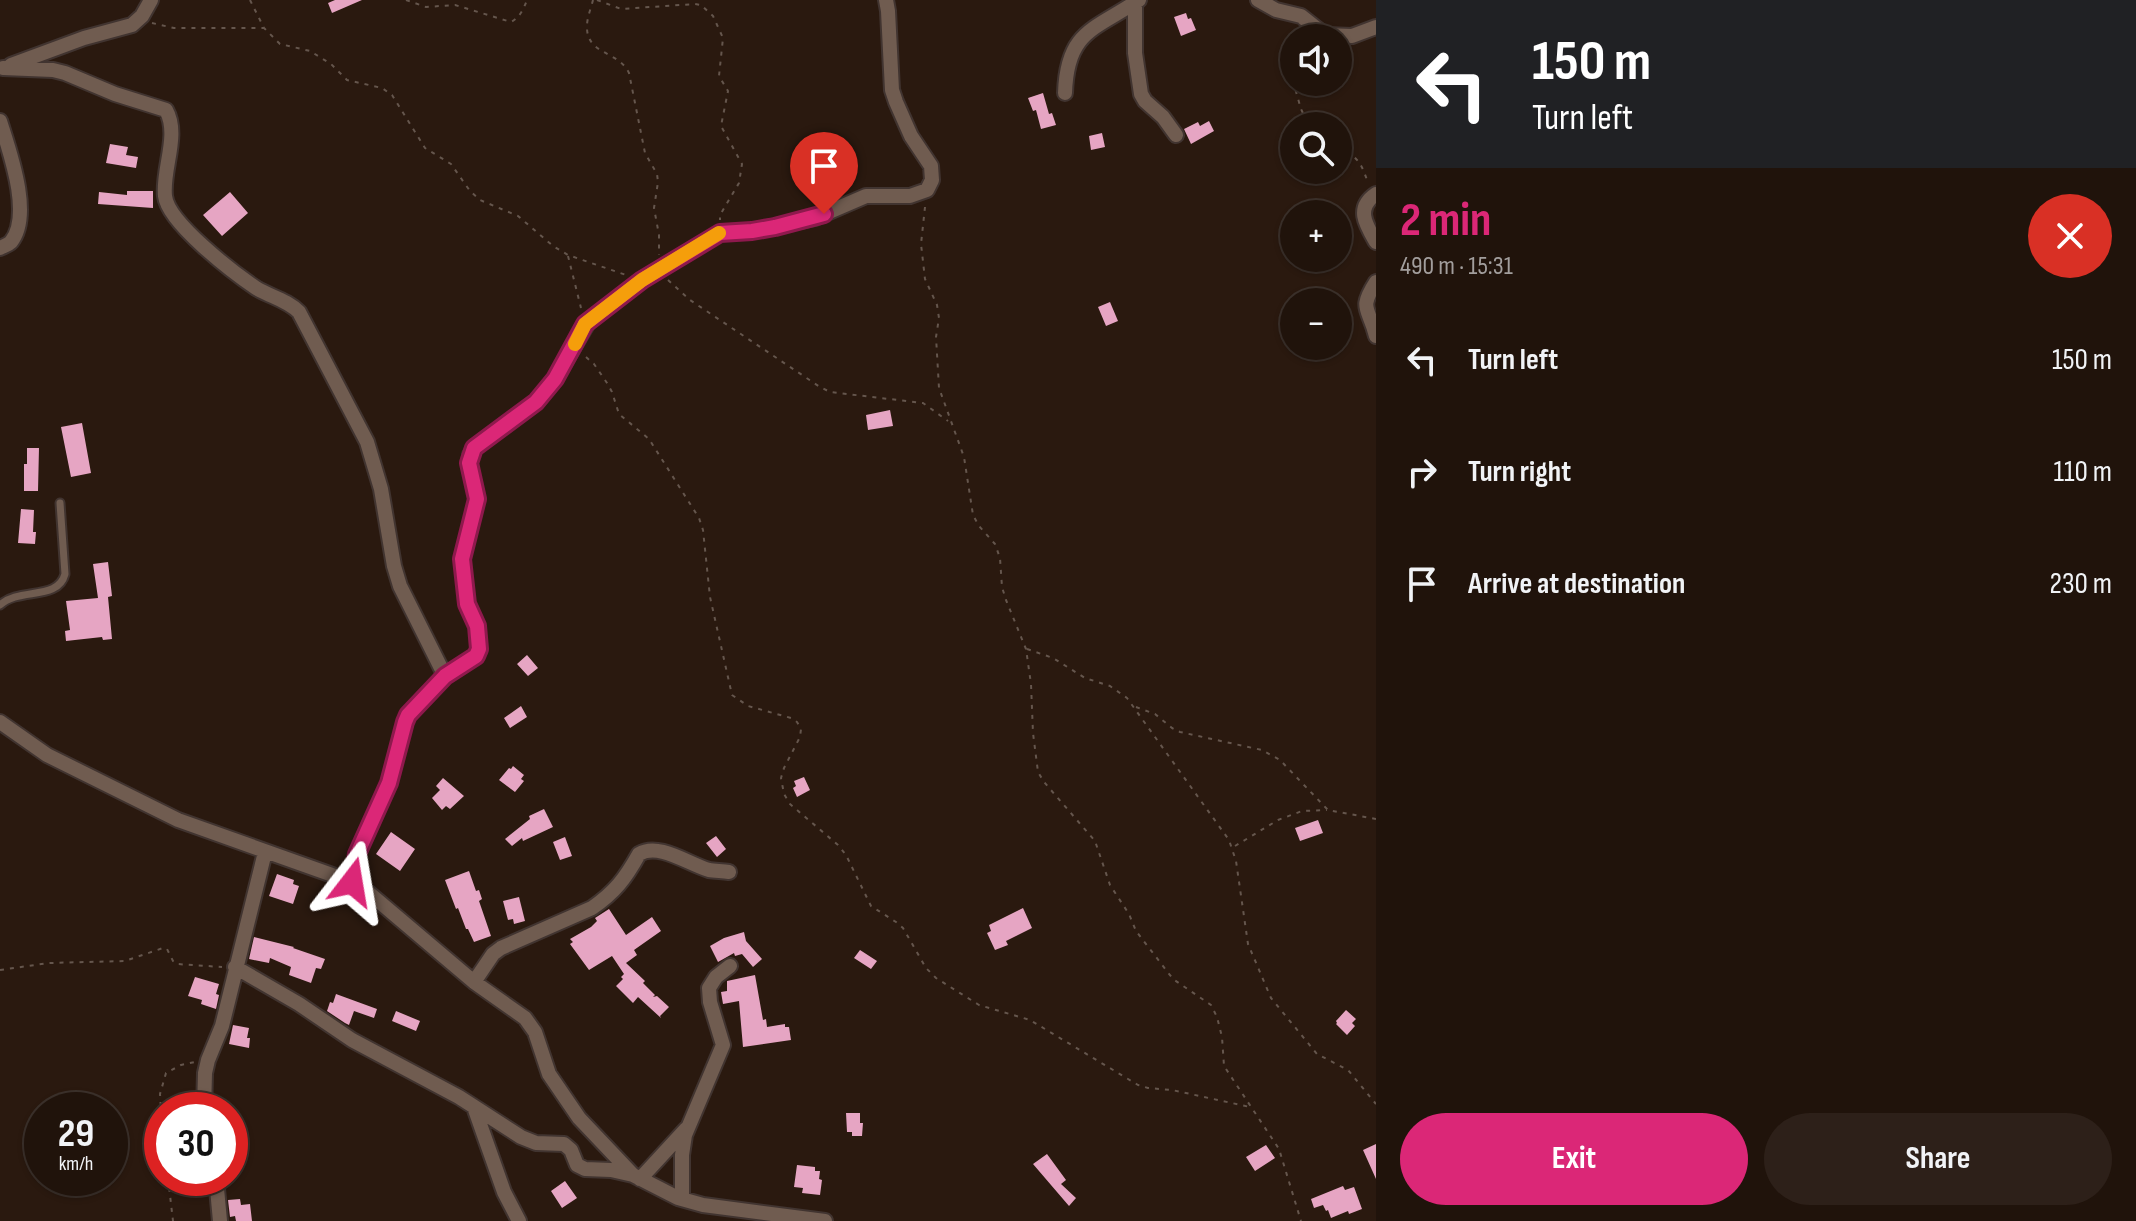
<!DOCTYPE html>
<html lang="en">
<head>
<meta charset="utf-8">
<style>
  :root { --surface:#20130b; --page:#2d2019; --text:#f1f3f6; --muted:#a29e9d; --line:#3d322c; --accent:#db2777 }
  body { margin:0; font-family:"Sofia Sans Condensed",sans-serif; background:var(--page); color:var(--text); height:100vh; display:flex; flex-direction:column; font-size:30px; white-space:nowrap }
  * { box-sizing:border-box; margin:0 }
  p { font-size:26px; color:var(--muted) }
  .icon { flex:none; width:44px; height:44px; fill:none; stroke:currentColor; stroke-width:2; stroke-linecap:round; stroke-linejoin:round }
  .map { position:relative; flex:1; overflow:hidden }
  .drawer { display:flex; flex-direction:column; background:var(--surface); width:760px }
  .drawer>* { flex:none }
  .banner { background:#202124; color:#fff; overflow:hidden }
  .buttons { position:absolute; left:1280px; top:24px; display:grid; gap:16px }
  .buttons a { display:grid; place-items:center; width:72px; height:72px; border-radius:50%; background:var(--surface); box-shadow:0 2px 6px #0004,0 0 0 2px var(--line); font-size:40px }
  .speed { position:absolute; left:24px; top:1092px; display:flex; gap:16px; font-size:40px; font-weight:700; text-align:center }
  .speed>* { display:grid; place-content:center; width:104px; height:104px; border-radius:50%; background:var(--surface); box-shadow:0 2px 6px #0004,0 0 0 2px var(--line); line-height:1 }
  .speed small { font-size:20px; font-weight:400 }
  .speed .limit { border:12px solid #d22; background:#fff; color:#111 }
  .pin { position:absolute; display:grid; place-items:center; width:68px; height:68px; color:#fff; margin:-82px -34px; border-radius:50% 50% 50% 0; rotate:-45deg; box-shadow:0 0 8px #0007 }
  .pin .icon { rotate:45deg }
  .me { position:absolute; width:88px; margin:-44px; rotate:14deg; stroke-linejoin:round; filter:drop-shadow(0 0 6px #0008) }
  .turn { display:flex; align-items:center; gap:28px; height:168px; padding:0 24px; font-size:36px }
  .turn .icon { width:104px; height:104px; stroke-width:2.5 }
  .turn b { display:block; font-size:56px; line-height:68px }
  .round { display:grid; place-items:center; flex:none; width:84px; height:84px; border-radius:42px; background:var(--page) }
  .summary { display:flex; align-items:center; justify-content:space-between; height:136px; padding:0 24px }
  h1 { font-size:48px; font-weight:700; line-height:60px; color:var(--accent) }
  .button { display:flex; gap:16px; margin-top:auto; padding:16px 24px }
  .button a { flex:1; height:92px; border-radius:48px; background:var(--accent); color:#fff; font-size:32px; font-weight:700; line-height:92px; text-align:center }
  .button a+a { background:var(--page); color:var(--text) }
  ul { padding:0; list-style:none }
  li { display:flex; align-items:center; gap:24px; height:112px; padding:0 24px }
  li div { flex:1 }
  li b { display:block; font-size:30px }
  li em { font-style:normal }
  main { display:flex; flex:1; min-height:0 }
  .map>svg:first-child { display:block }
  .building { fill:#e6a5c3 }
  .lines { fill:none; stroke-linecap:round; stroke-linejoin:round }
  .lane-casing { stroke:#413430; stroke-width:11 }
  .street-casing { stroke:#413430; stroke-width:18 }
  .path { stroke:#65564d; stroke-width:2; stroke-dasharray:4 6; stroke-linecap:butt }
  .lane { stroke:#705c50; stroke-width:7 }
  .street { stroke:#705c50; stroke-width:14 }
  .route-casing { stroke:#8e194d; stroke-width:20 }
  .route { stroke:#db2777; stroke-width:14 }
  .slow { stroke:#f59e0b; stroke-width:14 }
</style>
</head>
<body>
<main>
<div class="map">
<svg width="1376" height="1221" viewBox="0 0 1376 1221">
  <rect width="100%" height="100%" fill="#2a190f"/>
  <!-- building -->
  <path class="building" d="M 335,0 L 362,0 L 332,13 L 328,3 Z
    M 1186,13 L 1188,19 L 1191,18 L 1196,30 L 1181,36 L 1174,17 Z
    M 1043,93 L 1049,114 L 1052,113 L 1056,125 L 1041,129 L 1036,110 L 1033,111 L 1028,98 Z
    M 1209,121 L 1214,131 L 1191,144 L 1184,129 L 1198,122 L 1200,126 Z
    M 1102,133 L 1105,147 L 1091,150 L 1089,136 Z
    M 110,144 L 128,147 L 126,155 L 138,157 L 136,168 L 106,163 Z
    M 127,191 L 153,191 L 153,208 L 98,204 L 99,192 L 127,195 Z
    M 230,192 L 248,213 L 222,236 L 203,215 Z
    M 1110,302 L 1118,321 L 1106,326 L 1098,307 Z
    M 890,410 L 893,426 L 868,430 L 866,415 Z
    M 82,423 L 91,473 L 71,477 L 61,427 Z
    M 27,448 L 39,448 L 38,491 L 24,491 L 24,464 L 27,464 Z
    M 21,509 L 34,510 L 33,532 L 36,532 L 35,544 L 18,543 Z
    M 108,562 L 112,596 L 108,597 L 112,639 L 103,640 L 102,637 L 66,641 L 65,631 L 70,630 L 66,601 L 98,598 L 93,564 Z
    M 527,655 L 538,668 L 528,676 L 517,664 Z
    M 521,706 L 527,717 L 510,728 L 504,718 Z
    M 513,766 L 524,775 L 521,779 L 524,781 L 515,792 L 499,780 L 509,768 L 511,769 Z
    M 804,777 L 810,790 L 797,797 L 793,788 L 796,786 L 794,781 Z
    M 443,778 L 464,796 L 450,809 L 446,806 L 442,810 L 432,798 L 440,790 L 436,786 Z
    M 544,809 L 553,827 L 523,841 L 522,838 L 512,846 L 505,839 L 530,819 L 529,816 Z
    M 1318,820 L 1323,833 L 1300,841 L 1295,828 Z
    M 391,832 L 415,849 L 400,871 L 376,854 Z
    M 716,836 L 726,849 L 717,857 L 706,843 Z
    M 565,837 L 572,856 L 560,860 L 553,842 Z
    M 469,871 L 476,891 L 479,890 L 482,899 L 479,901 L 491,936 L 474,942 L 468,929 L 466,929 L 458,908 L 456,909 L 445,880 Z
    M 277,874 L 294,880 L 293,884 L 299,886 L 293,904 L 269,896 Z
    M 519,897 L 525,921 L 514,924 L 513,919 L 508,920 L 503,901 Z
    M 1023,908 L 1032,928 L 1006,941 L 1008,945 L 995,950 L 987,933 L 991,931 L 989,925 Z
    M 609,909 L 626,935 L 652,917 L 661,931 L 634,950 L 637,955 L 626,963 L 645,981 L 643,983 L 655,995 L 653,997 L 657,996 L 669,1007 L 660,1016 L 661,1018 L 638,997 L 633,1003 L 616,986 L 623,979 L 621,977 L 624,974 L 612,956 L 589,970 L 570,944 L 573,942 L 570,939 L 591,927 L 597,921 L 595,918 Z
    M 744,932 L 746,941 L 762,959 L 753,967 L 742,954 L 735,956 L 734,953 L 718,962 L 710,946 L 724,938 Z
    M 254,937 L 294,947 L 293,948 L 325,959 L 321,969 L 316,968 L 311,983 L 289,975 L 291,967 L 270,958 L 269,963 L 249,959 Z
    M 860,950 L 877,961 L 871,969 L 854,958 Z
    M 755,975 L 763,1020 L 766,1019 L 767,1027 L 785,1024 L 785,1027 L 789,1027 L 791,1040 L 743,1047 L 739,1001 L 723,1004 L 721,992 L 727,991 L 727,981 Z
    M 195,977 L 219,984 L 216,994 L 219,995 L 216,1009 L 201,1004 L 202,1000 L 188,996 Z
    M 336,994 L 377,1009 L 374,1018 L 354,1011 L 349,1025 L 345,1023 L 327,1011 L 330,1002 L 333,1003 Z
    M 1346,1010 L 1356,1019 L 1352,1023 L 1355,1026 L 1347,1035 L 1336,1024 L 1337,1023 L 1336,1021 Z
    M 396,1011 L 420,1021 L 416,1031 L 392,1021 Z
    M 233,1025 L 249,1028 L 247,1038 L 250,1038 L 249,1048 L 229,1044 Z
    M 846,1113 L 860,1113 L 860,1123 L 863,1123 L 862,1136 L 852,1136 L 852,1132 L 847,1132 Z
    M 1376,1144 L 1376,1179 L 1363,1150 Z
    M 1266,1145 L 1275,1158 L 1255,1171 L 1246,1157 Z
    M 1047,1154 L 1066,1180 L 1061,1184 L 1076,1198 L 1069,1206 L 1033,1164 Z
    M 797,1165 L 815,1167 L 815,1171 L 820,1171 L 819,1179 L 822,1180 L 820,1195 L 802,1193 L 803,1188 L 794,1187 Z
    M 565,1181 L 577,1198 L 562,1208 L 551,1191 Z
    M 1343,1186 L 1345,1190 L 1354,1187 L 1362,1209 L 1349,1214 L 1348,1211 L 1331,1218 L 1328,1210 L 1326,1211 L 1323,1205 L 1314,1208 L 1311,1199 Z
    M 240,1199 L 241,1205 L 250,1204 L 252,1221 L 236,1221 L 235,1216 L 230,1217 L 228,1200 Z"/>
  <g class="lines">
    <!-- lane casing -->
    <g class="lane-casing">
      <path id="lane" d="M 0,605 C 19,587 58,601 65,574 L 60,503"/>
    </g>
    <!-- street casing -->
    <g class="street-casing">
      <path id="street" d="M 1258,0 L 1276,10 L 1301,16 L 1325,35 L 1352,36 L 1376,27
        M 1135,3 L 1135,53 L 1141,94 L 1145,101 L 1163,117 L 1176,135
        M 11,65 L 84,38 L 132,25 L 142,16 L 151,0
        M 3,68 L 53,70 L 65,73 L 115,94 L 166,110 C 180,135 162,169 165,196 C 168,223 234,273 256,288 C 271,297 287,300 299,312 L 367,442 L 381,489 L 394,566 L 400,586 L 445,676
        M 1065,93 C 1067,31 1094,30 1139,0
        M 0,121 C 9,150 33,215 11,242 C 8,245 4,246 0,248
        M 1376,194 C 1355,208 1366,225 1376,242
        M 1376,282 C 1358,310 1369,307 1376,336
        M 0,722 L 47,755 L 178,820 L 352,882 L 363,888 L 474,982 L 525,1018 L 535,1032 L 549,1074 L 579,1118 L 633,1175 L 678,1198 L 703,1205 L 825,1221
        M 352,882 L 357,854 L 389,783 L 405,722 L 408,715 L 445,676 L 476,656 L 479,649 L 477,626 L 467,604 L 462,559 L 477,499 L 469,463 L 470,455 L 474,448 L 536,402 L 555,379 L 589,321 L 642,280 L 720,233 L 752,231 L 815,218 L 866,196 L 910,196 L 927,190 L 932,180 L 931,166 L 911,136 L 896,102 L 892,90 L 888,11 L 886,0
        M 235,967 L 299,1004 L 352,1040 L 459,1097 L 521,1137 L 536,1143 L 564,1144 L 571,1150 L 577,1165 L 585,1169 L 611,1170 L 633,1175
        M 474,982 L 493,954 L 501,948 L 592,908 C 615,892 625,879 639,854 C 659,842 688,864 709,870 C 715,871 722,871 729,872
        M 474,1107 L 504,1192 L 519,1221
        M 204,1110 L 205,1073 L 208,1060 L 222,1026 L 265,852
        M 216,1178 L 220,1221
        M 640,1179 L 686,1129
        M 682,1199 L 682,1155 L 685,1135 L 723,1045 L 710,1002 L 709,988 L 716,977 L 730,966"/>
    </g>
    <!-- path -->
    <path class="path" d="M 250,0 L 264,28 L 280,44 L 310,51 L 331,64 L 347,80 L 382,88 L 392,95 L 425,148 L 451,164 L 470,191 L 480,200 L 518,216 L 553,246 L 568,255 L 626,275
      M 406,0 L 426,7 L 455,5 L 511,22 C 520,17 523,10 527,0
      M 593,0 C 591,8 587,18 587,26 C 586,55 619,51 629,73 L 645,153 L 657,174 L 658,182 L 654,208 L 659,235 L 659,255
      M 597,0 L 621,9 L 695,4 L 701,5 L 713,16 L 723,38 L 719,76 L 728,91 L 721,126 L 742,164 L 739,183 L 720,215 L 720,220
      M 152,23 L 174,28 L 264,28
      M 1290,71 L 1301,109 L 1309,126
      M 1338,147 C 1358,157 1361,162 1368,183
      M 925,207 L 921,244 L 925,279 L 937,305 L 939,318 L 936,337 L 939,388 L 964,457 L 973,515 L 979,526 L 995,544 L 1000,558 L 1002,587 L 1006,600 L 1026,649 L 1031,684 L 1033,733 L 1038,772 L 1044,782 L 1095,841 L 1110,885 L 1129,914 L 1136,931 L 1173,979 L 1211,1005 L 1217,1017 L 1222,1037 L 1224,1066 L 1279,1149 L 1301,1221
      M 568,256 L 581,308
      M 668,280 L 690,300 L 820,387 L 830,392 L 923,403 L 948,421
      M 586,357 L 594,364 L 607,383 L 612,392 L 619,414 L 649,439 L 699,518 L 703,530 L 710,597 L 732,695 L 748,706 L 791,718 L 797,722 L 801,729 L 800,737 L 784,768 L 781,778 L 784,794 L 790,804 L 838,845 L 846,855 L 871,906 L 896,922 L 903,928 L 926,968 L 936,978 L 979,1005 L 1030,1020 L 1138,1085 L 1148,1088 L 1172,1090 L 1250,1107
      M 1027,649 L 1053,658 L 1085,678 L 1110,686 L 1127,698 L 1229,840 L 1236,861 L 1248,944 L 1271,998 L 1317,1054 L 1348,1070 L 1376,1104
      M 1136,707 L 1155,714 L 1172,728 L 1180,732 L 1262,750 L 1280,760 L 1328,810 L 1376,819
      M 1235,846 L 1278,820 L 1302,811 L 1327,810
      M 0,970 L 49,963 L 125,961 L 163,948 L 167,949 L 173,961 L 177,964 L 222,967
      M 162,1126 L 160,1094 L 166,1073 L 181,1065 L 195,1062
      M 168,1178 L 173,1221"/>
    <!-- lane -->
    <use href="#lane" class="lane"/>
    <!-- street -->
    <use href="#street" class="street"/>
  </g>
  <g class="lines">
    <!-- route casing -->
    <g class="route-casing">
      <path id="route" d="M 352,882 L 357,854 L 389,783 L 405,722 L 408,715 L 445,676 L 476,656 L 479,649 L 477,626 L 467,604 L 462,559 L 477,499 L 469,463 L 474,448 L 536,402 L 555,379 L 585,324 L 642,280 L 720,233 L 752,231 L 775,227 L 824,214"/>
    </g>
    <!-- route -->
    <use href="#route" class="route"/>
    <!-- slow -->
    <path class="slow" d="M 575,344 L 585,324 L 642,280 L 719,233"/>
  </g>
</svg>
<div class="buttons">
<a><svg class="icon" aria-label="sound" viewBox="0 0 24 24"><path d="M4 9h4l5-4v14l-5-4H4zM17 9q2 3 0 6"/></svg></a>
<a><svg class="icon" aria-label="search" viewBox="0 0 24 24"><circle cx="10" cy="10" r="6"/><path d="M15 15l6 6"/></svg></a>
<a>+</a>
<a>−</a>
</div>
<div class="speed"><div>29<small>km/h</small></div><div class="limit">30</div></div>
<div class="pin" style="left:824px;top:214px;background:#d93025"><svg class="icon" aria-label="arrive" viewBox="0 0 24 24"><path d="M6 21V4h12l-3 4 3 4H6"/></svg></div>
<svg class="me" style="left:352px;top:882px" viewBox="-20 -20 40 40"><path d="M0-17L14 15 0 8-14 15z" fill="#db2777" stroke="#fff" stroke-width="4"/></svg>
</div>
<section class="drawer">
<div class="banner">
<div class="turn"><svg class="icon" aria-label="left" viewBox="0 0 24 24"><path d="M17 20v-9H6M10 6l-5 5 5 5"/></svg><div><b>150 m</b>Turn left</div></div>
</div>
<div class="summary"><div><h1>2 min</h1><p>490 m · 15:31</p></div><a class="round" style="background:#d93025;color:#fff"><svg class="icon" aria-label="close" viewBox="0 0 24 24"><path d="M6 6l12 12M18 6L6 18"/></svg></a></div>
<ul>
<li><svg class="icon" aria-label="left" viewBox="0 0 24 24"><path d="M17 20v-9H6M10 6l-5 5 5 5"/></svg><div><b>Turn left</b></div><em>150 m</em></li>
<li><svg class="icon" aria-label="right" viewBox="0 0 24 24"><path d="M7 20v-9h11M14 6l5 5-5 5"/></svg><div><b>Turn right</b></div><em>110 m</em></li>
<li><svg class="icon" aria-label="arrive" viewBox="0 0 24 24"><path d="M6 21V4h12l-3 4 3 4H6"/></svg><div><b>Arrive at destination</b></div><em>230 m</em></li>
</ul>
<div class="button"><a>Exit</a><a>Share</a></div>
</section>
</main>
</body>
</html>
